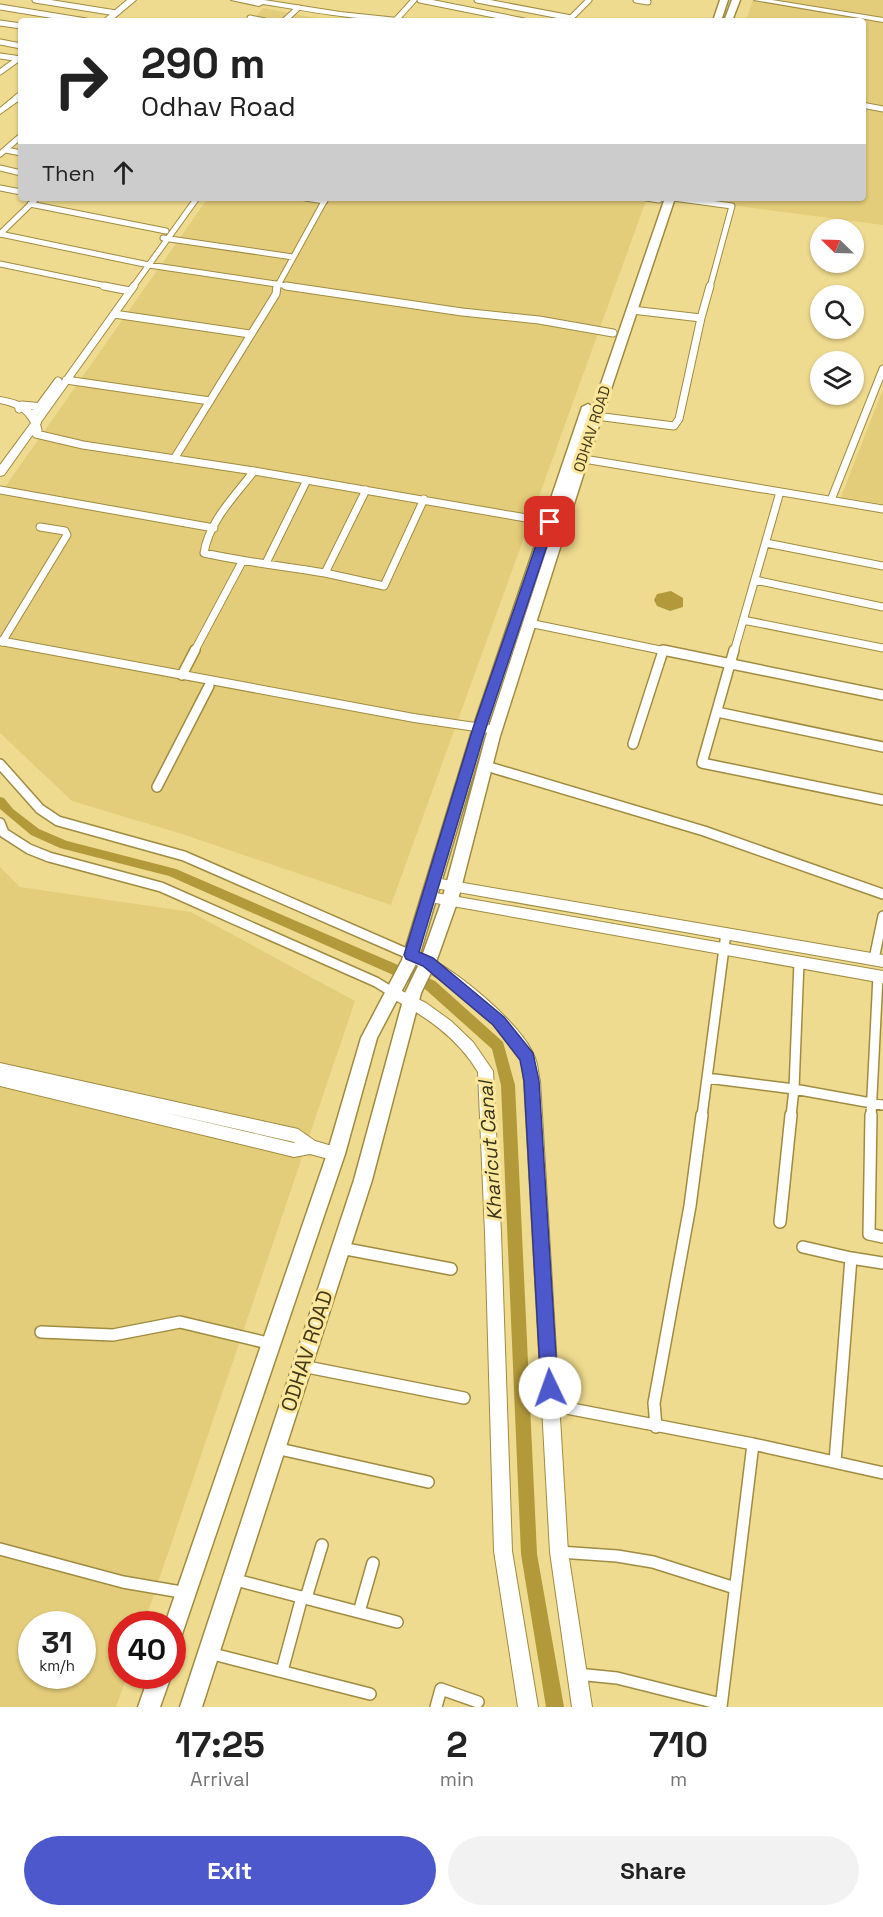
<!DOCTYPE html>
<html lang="en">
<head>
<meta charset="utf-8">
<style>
  :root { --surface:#fff; --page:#f2f2f2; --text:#222; --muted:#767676; --accent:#4e58cd }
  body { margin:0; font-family:"Space Grotesk",sans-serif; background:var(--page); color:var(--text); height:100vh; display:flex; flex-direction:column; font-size:22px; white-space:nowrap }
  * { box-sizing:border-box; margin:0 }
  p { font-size:20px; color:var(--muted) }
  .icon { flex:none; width:33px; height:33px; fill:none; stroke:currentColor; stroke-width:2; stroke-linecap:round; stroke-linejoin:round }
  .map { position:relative; height:1707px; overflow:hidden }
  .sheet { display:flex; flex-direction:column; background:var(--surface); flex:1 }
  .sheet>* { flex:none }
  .hud { position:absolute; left:18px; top:18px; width:848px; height:183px; border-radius:6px; box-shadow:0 2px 4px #0004; background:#fff; color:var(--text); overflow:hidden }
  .needle { width:39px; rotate:293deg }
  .fabs { position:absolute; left:810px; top:219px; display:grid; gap:12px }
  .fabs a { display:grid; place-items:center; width:54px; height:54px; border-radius:50%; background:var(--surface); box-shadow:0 2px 4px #0004; font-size:30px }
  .speed { position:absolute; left:18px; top:1611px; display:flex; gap:12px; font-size:30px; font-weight:700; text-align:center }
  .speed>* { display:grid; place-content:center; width:78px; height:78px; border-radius:50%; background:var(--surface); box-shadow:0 2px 4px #0004; line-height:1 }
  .speed small { font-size:15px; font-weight:400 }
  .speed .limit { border:9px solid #d22; background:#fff; color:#111 }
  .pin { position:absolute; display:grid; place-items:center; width:51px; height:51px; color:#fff; margin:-26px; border-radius:12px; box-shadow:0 3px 9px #0006 }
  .me { position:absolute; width:66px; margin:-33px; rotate:357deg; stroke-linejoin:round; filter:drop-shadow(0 0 4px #0008) }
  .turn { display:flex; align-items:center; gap:21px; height:126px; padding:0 24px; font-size:27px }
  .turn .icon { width:78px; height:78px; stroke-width:2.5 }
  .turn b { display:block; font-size:42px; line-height:51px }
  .then { display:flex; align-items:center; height:57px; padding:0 24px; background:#0003; gap:12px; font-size:22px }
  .eta { display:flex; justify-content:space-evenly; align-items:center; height:102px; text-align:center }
  .eta b { font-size:36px; font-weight:600; line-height:42px }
  .cta { display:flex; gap:12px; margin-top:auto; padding:12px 24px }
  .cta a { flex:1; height:69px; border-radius:36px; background:var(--accent); color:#fff; font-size:24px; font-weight:600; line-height:69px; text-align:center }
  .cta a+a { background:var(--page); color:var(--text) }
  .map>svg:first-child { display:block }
  .built { fill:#e4cd7a; fill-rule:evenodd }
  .water { fill:#b2993a }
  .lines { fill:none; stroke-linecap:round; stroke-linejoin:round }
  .canal { fill:#b2993a; fill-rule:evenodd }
  .street-far3-casing { stroke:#9f8c41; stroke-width:7 }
  .street-far2-casing { stroke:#9f8c41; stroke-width:9 }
  .street-far1-casing { stroke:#9f8c41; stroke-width:12 }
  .street-casing { stroke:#9f8c41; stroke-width:14 }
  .secondary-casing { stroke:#9f8c41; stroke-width:2 }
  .primary-casing { stroke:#9f8c41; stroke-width:3 }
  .street-far3 { stroke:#fff; stroke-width:5 }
  .street-far2 { stroke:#fff; stroke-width:7 }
  .street-far1 { stroke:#fff; stroke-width:9 }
  .street { stroke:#fff; stroke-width:11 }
  .secondary { fill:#fff; fill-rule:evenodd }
  .primary { fill:#fff; fill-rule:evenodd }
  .route { fill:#4e58cd; stroke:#333985; stroke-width:1.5 }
  .labels { text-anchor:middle; stroke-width:6; stroke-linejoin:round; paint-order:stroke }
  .far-street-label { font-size:15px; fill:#413819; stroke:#fce89c }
  .water-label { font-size:20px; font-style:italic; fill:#38321d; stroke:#fce89c }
  .near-street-label { font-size:21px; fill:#413819; stroke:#fce89c }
</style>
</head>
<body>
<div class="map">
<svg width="883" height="1707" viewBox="0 0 883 1707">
  <rect width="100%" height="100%" fill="#efdb8f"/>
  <!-- built -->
  <path class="built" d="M 753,0 L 883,0 L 883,225 L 684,199 L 862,198 L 862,21 L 746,21 Z
    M 263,8 L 331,21 L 252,21 Z
    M 208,198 L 647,198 L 391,905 L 182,834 L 72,801 L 0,733 L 0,494 Z
    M 883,389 L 883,504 L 841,497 Z
    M 0,867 L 20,887 L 191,912 L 355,1001 L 144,1624 L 122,1624 L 122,1676 L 127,1676 L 116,1707 L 0,1707 ZM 32,1624 L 82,1624 L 82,1676 L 32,1676 Z"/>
  <!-- water -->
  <path class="water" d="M 671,591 L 683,598 L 683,607 L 670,611 L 657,606 L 654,600 L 657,594 Z"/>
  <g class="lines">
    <!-- canal -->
    <path class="canal" d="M 0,797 L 4,798 L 13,809 L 39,829 L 67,841 L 176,869 L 435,981 L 503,1042 L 515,1085 L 537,1554 L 564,1707 L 546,1707 L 521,1554 L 501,1085 L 492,1049 L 425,989 L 169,876 L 60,848 L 31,835 L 0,809 Z"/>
    <!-- street-far3 casing -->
    <g class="street-far3-casing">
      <path id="street-far3" d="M 35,0 L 116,13
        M 420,0 L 524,21
        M 477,0 L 571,18
        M 636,0 L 648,2
        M 0,7 L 86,21
        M 250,18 L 265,21
        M 284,21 L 298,8
        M 395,21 L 414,0
        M 568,21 L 589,0
        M 0,23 L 21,26
        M 0,42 L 21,46
        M 0,56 L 21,59
        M 0,72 L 18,59
        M 862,105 L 883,109
        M 6,150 L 21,153
        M 0,154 L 21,136
        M 0,168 L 21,173
        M 0,188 L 21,192
        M 305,198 L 325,201
        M 646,198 L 659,200
        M 673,198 L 732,206 L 710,287
        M 30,204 L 166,231
        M 0,234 L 149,265 L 296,287
        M 0,234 L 37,198
        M 163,238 L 293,257
        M 0,264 L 111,287
        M 133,287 L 197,198
        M 277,287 L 326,198"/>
    </g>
    <!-- street-far2 casing -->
    <g class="street-far2-casing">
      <path id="street-far2" d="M 104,286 L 130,291
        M 286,286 L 462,312 L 539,320 L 613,333
        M 114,314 L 250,334
        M 701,318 L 710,286
        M 66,380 L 210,401
        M 19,409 L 22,405 L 44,407
        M 33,415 L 58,381
        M 596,416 L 674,426 L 679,419 L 701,318 L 632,310
        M 32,429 L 36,434 L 83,445 L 254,471 L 561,524
        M 38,430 L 36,423 L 134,286
        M 578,458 L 883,509
        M 174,459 L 276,294 L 277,286
        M 254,471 C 235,496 209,521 204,553 C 244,562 284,566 325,573 L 366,490
        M 0,490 L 214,528
        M 831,500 L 883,369
        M 766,543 L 883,566
        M 266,563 L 307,480
        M 325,573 L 384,586 L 424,499
        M 755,580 L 883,607
        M 743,620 L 883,648
        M 529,623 L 670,652
        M 2,642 L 67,535 L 65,531 L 40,527
        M 194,652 L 242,562
        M 734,652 L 780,492"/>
    </g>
    <!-- street-far1 casing -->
    <g class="street-far1-casing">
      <path id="street-far1" d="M 663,650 L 883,695
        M 734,650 L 702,763 L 883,800
        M 182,675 L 195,650
        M 717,712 L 883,747
        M 633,744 L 663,651
        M 0,764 L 40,809 L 58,821 L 184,856 L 411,955
        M 486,766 L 704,831 L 883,894
        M 157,787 L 209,686
        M 0,823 L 4,833 L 29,849 L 49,857 L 161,887 L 376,982 L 394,993
        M 874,959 L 883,916
        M 707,1078 L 794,1089 L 799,962
        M 702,1116 L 726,933
        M 791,1116 L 794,1089 L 883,1105
        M 871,1116 L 878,976"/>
    </g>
    <!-- street casing -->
    <g class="street-casing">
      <path id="street" d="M 871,1115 L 869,1234 L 883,1237
        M 780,1222 L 791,1115
        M 803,1247 L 851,1258
        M 341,1248 L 451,1269
        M 41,1332 L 113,1335 L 180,1322 L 272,1344
        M 302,1366 L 464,1398
        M 551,1405 L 753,1444 L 883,1473
        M 656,1427 L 654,1403 L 690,1206 L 702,1115
        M 275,1448 L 428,1482
        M 835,1462 L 851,1258 L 883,1263
        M 0,1549 L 123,1582 L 187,1593
        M 559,1552 L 617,1556 L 653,1562 L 735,1588
        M 232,1579 L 397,1622
        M 306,1598 L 322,1545
        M 359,1612 L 373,1563
        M 209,1653 L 370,1694
        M 282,1671 L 302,1597
        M 577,1674 L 617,1678 L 721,1704
        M 436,1707 L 441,1689 L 478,1702
        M 721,1707 L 753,1444"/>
    </g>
    <!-- secondary casing -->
    <g class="secondary-casing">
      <path id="secondary" d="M 127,0 L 136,0 L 111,21 L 102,21 Z
        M 231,0 L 264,0 L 340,12 L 407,19 L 411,21 C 361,21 312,12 263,4 L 259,6 Z
        M 754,0 L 772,0 L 883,18 L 883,22 Z
        M 18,93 L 21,93 L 21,99 L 0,114 L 0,108 Z
        M 0,397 C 19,400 32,405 41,423 L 4,475 L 0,476 L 0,465 L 31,423 C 24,410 14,406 0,403 Z
        M 0,637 L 414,714 L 496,726 L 502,730 L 496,734 L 414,722 L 0,645 Z
        M 435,878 L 883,955 L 883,967 L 435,888 L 430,887 L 428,883 L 430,879 Z
        M 430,892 L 883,971 L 883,983 L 430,902 L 425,901 L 423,897 L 425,893 Z
        M 411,949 C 446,961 523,1023 535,1058 C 538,1065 538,1074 540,1081 L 568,1552 L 592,1707 L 572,1707 L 550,1552 L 524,1081 C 523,1074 523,1065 520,1058 C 507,1024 439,976 406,959 L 404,955 L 406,951 Z
        M 394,987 L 426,1003 L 451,1021 L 473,1042 L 493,1071 L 501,1233 L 512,1551 L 538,1707 L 518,1707 L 494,1551 L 485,1233 L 478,1072 C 457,1037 424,1015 389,997 L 387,993 L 389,989 Z
        M 0,1063 L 298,1129 L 315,1141 L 342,1149 L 344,1154 L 342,1159 L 336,1161 L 310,1154 L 294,1157 L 0,1086 ZM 162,1112 L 294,1142 L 295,1143 L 294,1143 Z"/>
    </g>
    <!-- primary casing -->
    <g class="primary-casing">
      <path id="primary" d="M 720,0 L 728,0 L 721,21 L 713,21 Z
        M 732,0 L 740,0 L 732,21 L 724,21 Z
        M 665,198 L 675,198 L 602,416 L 500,736 L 458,900 L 436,962 L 421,993 L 372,1180 L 202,1707 L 180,1707 L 354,1180 L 405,993 L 420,962 L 442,900 L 486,736 L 565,494 L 487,728 L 418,960 L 377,1038 L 345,1154 L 179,1643 L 172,1646 L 172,1624 L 165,1624 L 327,1154 L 361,1038 L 402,960 L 473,728 L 582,407 L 588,404 L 593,407 Z
        M 149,1676 L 171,1676 L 160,1707 L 138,1707 Z"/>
    </g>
    <!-- street-far3 -->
    <use href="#street-far3" class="street-far3"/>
    <!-- street-far2 -->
    <use href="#street-far2" class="street-far2"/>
    <!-- street-far1 -->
    <use href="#street-far1" class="street-far1"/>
    <!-- street -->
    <use href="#street" class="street"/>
    <!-- secondary -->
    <use href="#secondary" class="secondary"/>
    <!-- primary -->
    <use href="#primary" class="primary"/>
  </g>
  <!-- route -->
  <path class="route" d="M 550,518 L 555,522 L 486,728 L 419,952 L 433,958 L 504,1017 L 533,1053 L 539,1081 L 558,1388 L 556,1393 L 550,1396 L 544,1393 L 541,1388 L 524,1081 L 520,1060 L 493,1025 L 423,966 L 406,959 L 404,955 L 473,728 L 544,522 Z"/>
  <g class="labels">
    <!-- far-street labels -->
    <g class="far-street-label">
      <text transform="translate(592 429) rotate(-72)" y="5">ODHAV ROAD</text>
    </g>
    <!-- water labels -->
    <g class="water-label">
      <text transform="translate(490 1151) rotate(-94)" y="7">Kharicut Canal</text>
    </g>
    <!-- near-street labels -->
    <g class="near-street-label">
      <text transform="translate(307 1351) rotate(-72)" y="7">ODHAV ROAD</text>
    </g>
  </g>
</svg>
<div class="fabs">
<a><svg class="needle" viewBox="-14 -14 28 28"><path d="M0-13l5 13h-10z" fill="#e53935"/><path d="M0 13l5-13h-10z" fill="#767676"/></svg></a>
<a><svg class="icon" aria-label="search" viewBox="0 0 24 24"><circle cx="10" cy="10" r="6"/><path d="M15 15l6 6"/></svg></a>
<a><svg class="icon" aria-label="layers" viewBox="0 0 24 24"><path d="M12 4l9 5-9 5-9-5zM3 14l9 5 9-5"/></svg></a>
</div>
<div class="speed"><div>31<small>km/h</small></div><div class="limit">40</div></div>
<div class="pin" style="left:550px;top:522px;background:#d93025"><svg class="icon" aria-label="arrive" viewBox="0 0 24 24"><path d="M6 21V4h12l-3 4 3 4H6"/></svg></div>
<svg class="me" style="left:550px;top:1388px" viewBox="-20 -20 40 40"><circle r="19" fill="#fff"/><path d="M0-13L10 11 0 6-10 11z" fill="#4e58cd"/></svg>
<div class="hud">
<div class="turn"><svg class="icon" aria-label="right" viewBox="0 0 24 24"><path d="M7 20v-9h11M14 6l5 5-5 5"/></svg><div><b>290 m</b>Odhav Road</div></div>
<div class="then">Then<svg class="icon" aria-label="ahead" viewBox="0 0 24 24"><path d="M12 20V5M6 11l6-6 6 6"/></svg></div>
</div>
</div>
<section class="sheet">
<div class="eta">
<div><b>17:25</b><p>Arrival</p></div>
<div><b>2</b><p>min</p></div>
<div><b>710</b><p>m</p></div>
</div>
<div class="cta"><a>Exit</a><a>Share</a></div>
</section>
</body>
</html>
